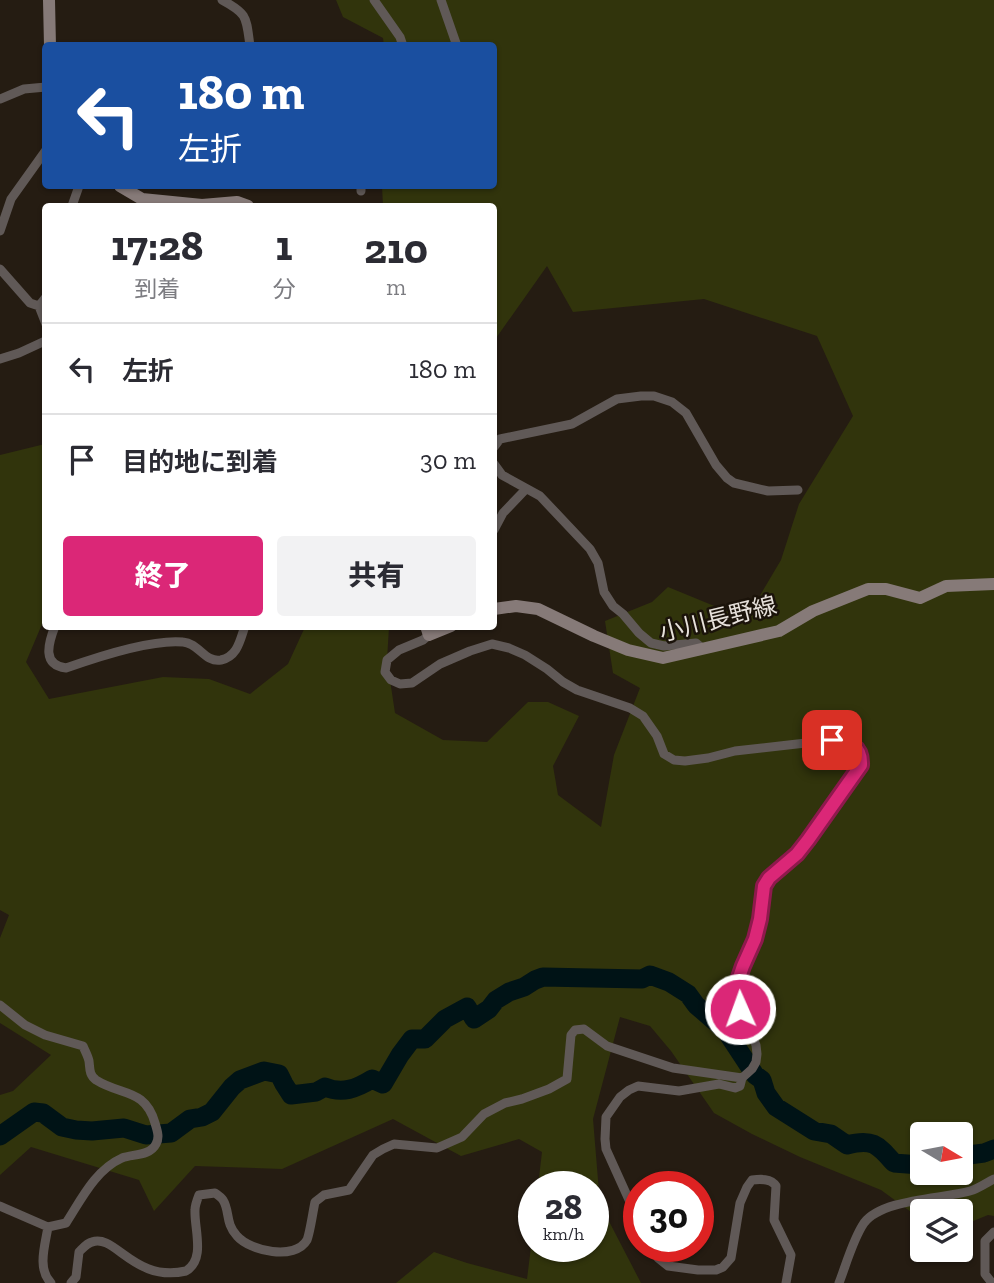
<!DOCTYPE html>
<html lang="ja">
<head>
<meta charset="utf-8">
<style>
  :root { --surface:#fff; --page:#f2f2f3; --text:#2b2b33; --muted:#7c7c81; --line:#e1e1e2; --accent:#db2777 }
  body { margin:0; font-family:"Zilla Slab","Noto Sans JP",serif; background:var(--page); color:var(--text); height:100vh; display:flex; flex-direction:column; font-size:26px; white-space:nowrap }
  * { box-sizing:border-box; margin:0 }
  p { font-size:23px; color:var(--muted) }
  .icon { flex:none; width:38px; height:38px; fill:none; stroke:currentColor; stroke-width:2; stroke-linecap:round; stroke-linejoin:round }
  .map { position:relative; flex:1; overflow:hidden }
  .panel { position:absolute; left:42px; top:203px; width:455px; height:427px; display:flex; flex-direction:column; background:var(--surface); border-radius:7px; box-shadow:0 2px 5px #0004 }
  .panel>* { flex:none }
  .banner { position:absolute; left:42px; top:42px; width:455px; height:147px; border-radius:7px; box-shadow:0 2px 5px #0004; background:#1a4fa0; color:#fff; overflow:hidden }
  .needle { width:46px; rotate:100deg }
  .controls { position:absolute; left:910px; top:1122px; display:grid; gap:14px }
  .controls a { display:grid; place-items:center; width:63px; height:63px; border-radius:7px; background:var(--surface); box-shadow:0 2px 5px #0004; font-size:35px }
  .speed { position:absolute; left:518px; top:1171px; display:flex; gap:14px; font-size:35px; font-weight:700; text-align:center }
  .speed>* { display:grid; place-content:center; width:91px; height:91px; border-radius:50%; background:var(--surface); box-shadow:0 2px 5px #0004; line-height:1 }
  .speed small { font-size:18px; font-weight:400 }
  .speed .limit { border:10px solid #d22; background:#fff; color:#111 }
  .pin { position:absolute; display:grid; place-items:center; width:60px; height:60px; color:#fff; margin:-30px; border-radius:14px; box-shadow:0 4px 10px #0006 }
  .me { position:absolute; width:77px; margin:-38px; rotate:358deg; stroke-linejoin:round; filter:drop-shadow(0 0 5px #0008) }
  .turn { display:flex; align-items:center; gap:24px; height:147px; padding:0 21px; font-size:32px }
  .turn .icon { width:91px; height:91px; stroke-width:2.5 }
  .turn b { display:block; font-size:49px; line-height:60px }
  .eta { display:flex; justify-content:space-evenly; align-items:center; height:119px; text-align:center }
  .eta b { font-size:42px; font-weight:800; line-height:49px }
  .cta { display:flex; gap:14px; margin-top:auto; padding:14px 21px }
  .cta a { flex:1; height:80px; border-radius:7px; background:var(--accent); color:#fff; font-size:28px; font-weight:800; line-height:80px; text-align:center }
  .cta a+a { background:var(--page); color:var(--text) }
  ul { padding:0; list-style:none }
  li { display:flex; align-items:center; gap:21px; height:91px; padding:0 21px; border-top:2px solid var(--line) }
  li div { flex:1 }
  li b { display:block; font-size:26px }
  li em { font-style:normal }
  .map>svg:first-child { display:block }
  .green { fill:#31340c; fill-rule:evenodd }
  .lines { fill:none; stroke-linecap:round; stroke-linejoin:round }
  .river { stroke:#001316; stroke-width:19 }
  .minor { stroke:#605957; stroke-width:9 }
  .secondary { stroke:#867a78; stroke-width:12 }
  .route-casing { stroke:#8e194d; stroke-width:18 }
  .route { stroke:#db2777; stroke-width:12 }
  .labels { text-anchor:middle; stroke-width:5; stroke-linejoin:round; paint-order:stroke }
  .street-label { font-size:24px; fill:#e7e1db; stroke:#1b130a }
</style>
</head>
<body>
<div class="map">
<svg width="994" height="1283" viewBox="0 0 994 1283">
  <rect width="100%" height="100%" fill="#251c12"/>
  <!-- green -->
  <path class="green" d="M 336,0 L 994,0 L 994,1216 L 988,1215 L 961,1226 L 961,1211 L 922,1211 L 922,1220 L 881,1190 L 800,1157 L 752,1134 L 714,1113 L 671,1051 L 650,1026 L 620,1017 L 593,1119 L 600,1204 L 641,1283 L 396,1283 L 434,1252 L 467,1263 L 527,1279 L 534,1223 L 534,1246 L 593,1246 L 593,1186 L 538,1186 L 542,1152 L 519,1139 L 461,1156 L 393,1119 L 282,1169 L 195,1166 L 154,1211 L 139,1180 L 31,1147 L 0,1175 L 0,1095 L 13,1091 L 51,1055 L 0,1023 L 0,938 L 9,915 L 0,910 L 0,455 L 45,444 L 45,617 L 26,662 L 49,699 L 163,677 L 209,679 L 250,694 L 288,664 L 305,627 L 389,627 L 387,660 L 395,713 L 443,740 L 487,742 L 528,702 L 548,702 L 579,716 L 553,766 L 558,795 L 601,827 L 614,755 L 640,688 L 613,673 L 605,621 L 652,602 L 668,587 L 746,619 L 781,560 L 799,504 L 853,416 L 817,336 L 704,299 L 573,312 L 547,266 L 494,341 L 494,206 L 383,206 L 382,186 L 494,186 L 494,46 L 384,45 L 383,38 L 343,17 ZM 922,1134 L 961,1134 L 961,1172 L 922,1172 Z"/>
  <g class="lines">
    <!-- river -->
    <path class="river" d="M 0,1136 L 34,1112 L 43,1113 L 62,1127 L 76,1130 L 92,1131 L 124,1128 L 146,1135 L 171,1133 L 190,1119 L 202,1117 L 212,1112 L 232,1087 L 240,1080 L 264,1071 L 279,1074 L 284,1084 L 291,1095 L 316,1092 L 325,1087 C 342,1094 356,1089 372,1079 L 383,1084 L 400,1055 L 412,1039 L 425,1039 L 445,1019 L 467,1007 L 474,1019 L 489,1009 L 496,1000 L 509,992 L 524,987 L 535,980 L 543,977 L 642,979 L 650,975 L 669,982 L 688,994 L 696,1005 L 726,1031 L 755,1075 L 762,1080 L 766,1093 L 776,1107 L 814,1131 L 831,1134 L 847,1145 C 873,1138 878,1145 894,1163 L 920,1165 L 922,1163
      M 961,1156 L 984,1153 L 994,1149"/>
    <!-- minor -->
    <path class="minor" d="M 222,0 C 248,14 246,17 250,46
      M 374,0 L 400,37 L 403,46
      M 441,0 L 457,46
      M 0,99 L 24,89 L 46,87
      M 361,186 L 361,191
      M 72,206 L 79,186
      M 0,231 L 11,199 L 46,150
      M 0,269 L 30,303 L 39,306
      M 46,297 L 39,306 L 46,324
      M 0,359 L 19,353 L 45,341 L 46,339
      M 494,447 L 500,439 L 572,424 L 617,399 L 641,396 L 654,396 L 672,402 L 686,413 L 716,465 L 727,478 L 734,483 L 768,491 L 798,490
      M 494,464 L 502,475 L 540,496 L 590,549 L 598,563 L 604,592 L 613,606 L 623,614 L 639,633 L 651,643 L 664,646 L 696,643 L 703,649
      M 494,530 L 503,513 L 526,489
      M 55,626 C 48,644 42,665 66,668 C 97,657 152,639 183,642 C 199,643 205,663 221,660 C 238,656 240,640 245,626
      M 429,635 L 423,640 L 399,650 L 387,660 L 385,672 L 391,680 L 400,684 L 412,683 L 440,664 L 470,651 L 492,644 L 509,648 L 525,655 L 547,669 L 563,682 L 577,690 L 630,708 L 643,716 L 657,736 L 664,754 L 674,760 L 685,761 L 708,758 L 735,751 L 832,740 C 849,740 862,746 861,765 L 808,840 L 797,854 L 769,878 L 764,886 L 760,919 L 755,939 L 742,966 L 734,992 L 740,1009 L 756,1045 L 757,1054 L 756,1062 L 752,1069 L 742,1078 L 740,1086 L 735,1088 L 719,1084 L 679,1091 L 638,1086 L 629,1090 L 620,1097 L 606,1117 L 605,1139 L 606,1149 L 639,1222
      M 0,1005 L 25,1025 L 45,1035 L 83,1046 C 85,1051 88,1056 89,1061 C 90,1069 89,1075 96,1080 C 121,1096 145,1088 155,1123 C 157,1130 160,1137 156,1144 C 150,1156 133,1154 122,1158 C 95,1170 81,1200 66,1223 L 48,1227 C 45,1245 37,1269 51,1283
      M 0,1206 L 48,1227
      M 650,1246 L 658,1258 L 668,1266 L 698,1270 L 716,1270 L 723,1267 L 731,1258 L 740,1203 L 747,1187 L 752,1180 C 760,1179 771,1178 776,1186 L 774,1220 L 791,1255 L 786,1283
      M 71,1283 L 76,1277 L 79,1252 C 83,1248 87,1243 92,1242 C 115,1233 134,1283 186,1271 C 206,1259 194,1229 195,1210 C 195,1205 197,1200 199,1195 L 215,1193 C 218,1195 221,1197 223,1200 C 230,1211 225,1223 237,1236 C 250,1251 295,1261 307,1240 C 310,1233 313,1211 315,1202 L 324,1195 L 349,1190 L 373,1155 L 383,1149 L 394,1144 L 437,1148 L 462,1137 L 484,1114 L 505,1103 L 522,1099 L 549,1089 L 567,1079 L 571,1035 L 575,1030 L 584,1029 L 607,1046 L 673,1068 L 742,1078
      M 839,1283 C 846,1265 853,1239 864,1223 C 882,1199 942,1199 970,1191 C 978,1189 986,1183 994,1179
      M 992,1283 L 985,1274 L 985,1241 L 994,1232"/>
    <!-- secondary -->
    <path class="secondary" d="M 49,0 L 50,46
      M 120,186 L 142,199 L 202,205 L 237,202 L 248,206
      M 494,609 L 516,606 L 538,609 L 594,636 L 628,650 L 663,658 L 779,631 L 813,611 L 868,589 L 886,589 L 920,598 L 946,586 L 994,584
      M 426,626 L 429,635 L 451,626"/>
  </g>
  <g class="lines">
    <!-- route casing -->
    <g class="route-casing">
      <path id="route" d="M 740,1009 L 734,992 L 743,966 L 755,939 L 760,919 L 764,886 L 769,878 L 797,854 L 808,840 L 861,765 C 862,746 849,740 832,740"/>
    </g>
    <!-- route -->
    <use href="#route" class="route"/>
  </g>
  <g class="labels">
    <!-- street labels -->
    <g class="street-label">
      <text transform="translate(718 619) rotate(-14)" y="8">小川長野線</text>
    </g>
  </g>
</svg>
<div class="controls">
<a><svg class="needle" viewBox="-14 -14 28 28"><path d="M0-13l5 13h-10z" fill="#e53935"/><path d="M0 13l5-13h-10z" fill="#7c7c81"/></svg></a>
<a><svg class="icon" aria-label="layers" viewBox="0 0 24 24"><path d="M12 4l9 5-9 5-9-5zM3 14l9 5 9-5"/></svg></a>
</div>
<div class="speed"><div>28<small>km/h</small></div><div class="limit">30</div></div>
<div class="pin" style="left:832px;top:740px;background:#d93025"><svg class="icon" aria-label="arrive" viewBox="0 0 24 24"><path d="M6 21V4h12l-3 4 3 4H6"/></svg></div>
<svg class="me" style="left:740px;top:1009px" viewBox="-20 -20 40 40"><circle r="17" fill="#db2777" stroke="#fff" stroke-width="3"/><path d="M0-11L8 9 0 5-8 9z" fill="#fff"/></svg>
<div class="banner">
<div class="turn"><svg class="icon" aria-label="left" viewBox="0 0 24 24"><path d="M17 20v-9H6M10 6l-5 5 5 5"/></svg><div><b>180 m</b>左折</div></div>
</div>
<section class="panel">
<div class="eta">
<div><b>17:28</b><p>到着</p></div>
<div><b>1</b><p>分</p></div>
<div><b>210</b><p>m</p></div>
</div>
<ul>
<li><svg class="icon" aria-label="left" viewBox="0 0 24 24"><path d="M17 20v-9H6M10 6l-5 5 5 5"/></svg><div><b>左折</b></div><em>180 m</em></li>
<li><svg class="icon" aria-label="arrive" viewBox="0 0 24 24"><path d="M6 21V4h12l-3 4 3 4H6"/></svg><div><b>目的地に到着</b></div><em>30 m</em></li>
</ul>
<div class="cta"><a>終了</a><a>共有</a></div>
</section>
</div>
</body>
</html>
